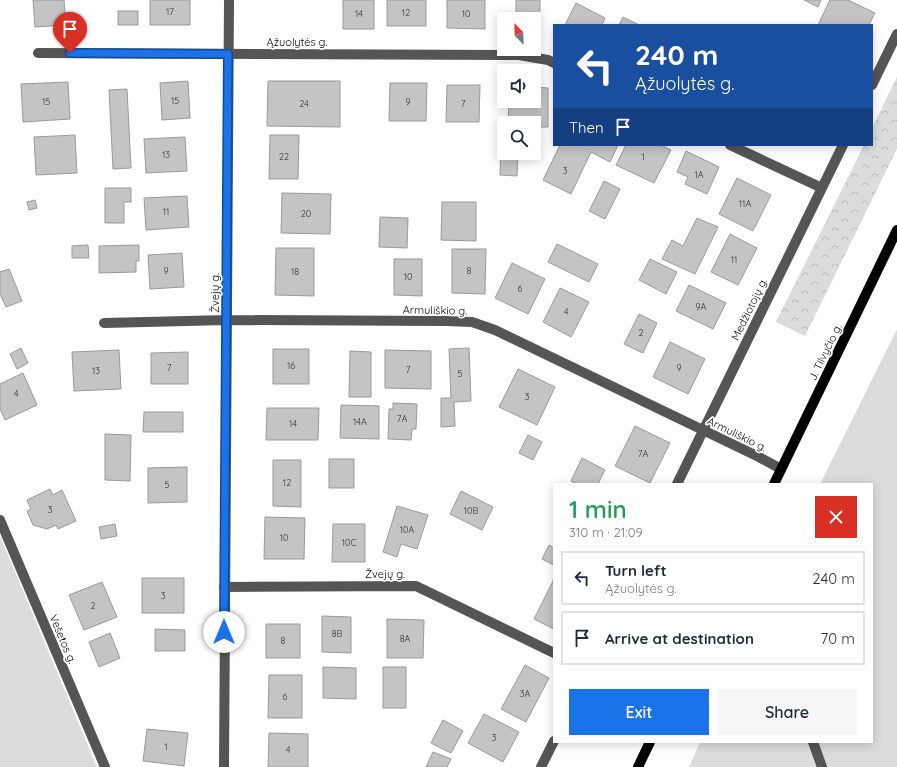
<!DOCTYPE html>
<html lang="en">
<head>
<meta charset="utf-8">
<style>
  :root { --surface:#fff; --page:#f6f6f7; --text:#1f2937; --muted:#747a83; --line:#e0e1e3; --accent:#1a73e8 }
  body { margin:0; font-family:Quicksand,sans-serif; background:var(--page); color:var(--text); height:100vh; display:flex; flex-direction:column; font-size:15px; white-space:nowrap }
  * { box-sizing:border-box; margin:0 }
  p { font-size:13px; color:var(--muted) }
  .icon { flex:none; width:22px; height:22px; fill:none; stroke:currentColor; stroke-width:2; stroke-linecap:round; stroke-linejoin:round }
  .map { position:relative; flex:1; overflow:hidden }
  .sheet { position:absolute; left:553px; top:483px; width:320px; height:260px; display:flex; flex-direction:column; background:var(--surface); border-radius:0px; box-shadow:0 2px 10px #0003 }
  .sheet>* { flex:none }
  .banner { position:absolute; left:553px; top:24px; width:320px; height:122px; border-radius:0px; box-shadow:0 2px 10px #0003; background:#1a4fa0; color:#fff; overflow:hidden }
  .needle { width:26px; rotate:337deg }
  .fabs { position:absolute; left:497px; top:12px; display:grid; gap:8px }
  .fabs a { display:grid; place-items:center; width:44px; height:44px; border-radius:0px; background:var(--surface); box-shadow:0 2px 10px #0003; font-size:20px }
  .pin { position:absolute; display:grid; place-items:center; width:34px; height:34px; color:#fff; margin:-41px -17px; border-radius:50% 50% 50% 0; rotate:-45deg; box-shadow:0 0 4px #0007 }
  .pin .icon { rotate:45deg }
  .me { position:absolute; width:44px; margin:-22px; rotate:0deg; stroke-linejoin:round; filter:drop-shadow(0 0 3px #0008) }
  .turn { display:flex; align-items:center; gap:14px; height:84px; padding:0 16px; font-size:18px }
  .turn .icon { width:52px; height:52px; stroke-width:2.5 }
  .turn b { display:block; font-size:28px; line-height:34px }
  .then { display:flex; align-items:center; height:38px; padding:0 16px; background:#0003; gap:8px; font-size:15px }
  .round { display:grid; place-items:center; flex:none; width:42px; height:42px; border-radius:0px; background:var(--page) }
  .summary { display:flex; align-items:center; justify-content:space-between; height:68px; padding:0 16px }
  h1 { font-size:24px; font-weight:600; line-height:30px; color:#1e9e55 }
  .action { display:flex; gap:8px; margin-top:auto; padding:8px 16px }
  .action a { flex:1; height:46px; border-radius:0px; background:var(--accent); color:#fff; font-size:16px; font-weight:600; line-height:46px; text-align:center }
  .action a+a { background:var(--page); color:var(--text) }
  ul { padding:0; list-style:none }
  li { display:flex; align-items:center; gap:12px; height:54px; margin:0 8px 6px; padding:0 8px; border:2px solid var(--line); border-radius:0px }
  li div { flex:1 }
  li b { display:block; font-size:15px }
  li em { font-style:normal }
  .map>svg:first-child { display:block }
  .grass { fill:#dcdcdc }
  .forest { fill:url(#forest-crowns) }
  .building { fill:#c4c4c4; stroke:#999 }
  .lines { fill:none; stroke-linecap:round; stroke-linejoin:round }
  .minor { stroke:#555; stroke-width:10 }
  .major { stroke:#000; stroke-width:10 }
  .route-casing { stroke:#114b97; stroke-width:10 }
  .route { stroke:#1a73e8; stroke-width:7 }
  .labels { text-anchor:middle; stroke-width:3.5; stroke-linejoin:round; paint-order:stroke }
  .number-label { font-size:9px; fill:#313131 }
  .street-label { font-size:11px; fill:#000; stroke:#fff }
</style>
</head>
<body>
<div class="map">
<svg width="897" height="767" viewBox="0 0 897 767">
  <defs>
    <pattern id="forest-crowns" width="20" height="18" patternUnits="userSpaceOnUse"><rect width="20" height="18" fill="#dcdcdc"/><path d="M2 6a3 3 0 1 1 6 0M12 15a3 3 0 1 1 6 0" fill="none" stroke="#bbb"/></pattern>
  </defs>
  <rect width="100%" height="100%" fill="#fff"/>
  <!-- grass -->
  <path class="grass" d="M 897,329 L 897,767 L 689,767 L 700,742 L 872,742 L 872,484 L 820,484 Z
    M 0,536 L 97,767 L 0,767 Z"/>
  <!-- forest -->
  <path class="forest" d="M 897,77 L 897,149 L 805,336 L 776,322 L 864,145 L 872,145 L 872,128 Z"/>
  <!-- building -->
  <path class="building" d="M 33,0 L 64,0 L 66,25 L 35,27 Z
    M 150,0 L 190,0 L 190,25 L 150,25 Z
    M 343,0 L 374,0 L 374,29 L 343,29 Z
    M 387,0 L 426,0 L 426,26 L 387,26 Z
    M 447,0 L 485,0 L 485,29 L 447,28 Z
    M 516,0 L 540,0 L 540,30 L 534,30 L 534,19 L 516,19 Z
    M 804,0 L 821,0 L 818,7 Z
    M 830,0 L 848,0 L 875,13 L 869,25 L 818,25 Z
    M 576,3 L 605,18 L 602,25 L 565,25 Z
    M 118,11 L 138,11 L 138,25 L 118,25 Z
    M 623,17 L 639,25 L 619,25 Z
    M 188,81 L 190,118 L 162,120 L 160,83 Z
    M 268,81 L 340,81 L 340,127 L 267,126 Z
    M 68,82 L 70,119 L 23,122 L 21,84 Z
    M 390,83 L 427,83 L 426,121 L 389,121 Z
    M 447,85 L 480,85 L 479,122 L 446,122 Z
    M 534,87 L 548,88 L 548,127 L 534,127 L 534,123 L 508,123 L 509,101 L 534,101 Z
    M 127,89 L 131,168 L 113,169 L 109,90 Z
    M 75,135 L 77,173 L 36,175 L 34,137 Z
    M 270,135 L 299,135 L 298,179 L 269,179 Z
    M 185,137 L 187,171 L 146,173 L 144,139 Z
    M 501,143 L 504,144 L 504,153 L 518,153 L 517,176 L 500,175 Z
    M 560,145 L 618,145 L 610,162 L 591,152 L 571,194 L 543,180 Z
    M 626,145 L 661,145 L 671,150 L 654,183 L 616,165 Z
    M 686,151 L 719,167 L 707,194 L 685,184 L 688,177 L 677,172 Z
    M 737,178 L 771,195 L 753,231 L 719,214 Z
    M 604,181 L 620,189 L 605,219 L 589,211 Z
    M 105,188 L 131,188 L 131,202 L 124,202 L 124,223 L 105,223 Z
    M 282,193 L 331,194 L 330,234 L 281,233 Z
    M 187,196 L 189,227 L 146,230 L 144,198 Z
    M 35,200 L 37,208 L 29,210 L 27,202 Z
    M 442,202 L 476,202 L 476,241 L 441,240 Z
    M 380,217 L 408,218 L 407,248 L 379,247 Z
    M 697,218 L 718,227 L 695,274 L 662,259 L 672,240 L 683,246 Z
    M 730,234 L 757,248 L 738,285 L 711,272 Z
    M 557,244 L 598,264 L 589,282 L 548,262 Z
    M 88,245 L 89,258 L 72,258 L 72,246 Z
    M 139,245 L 139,261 L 136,261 L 136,272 L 99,273 L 99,246 Z
    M 276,248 L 314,248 L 314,296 L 275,295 Z
    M 452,249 L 486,249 L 485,294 L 452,293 Z
    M 182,253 L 184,287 L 150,289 L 148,255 Z
    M 394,259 L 422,259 L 422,296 L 394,295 Z
    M 650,259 L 677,272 L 666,294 L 639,280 Z
    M 512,263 L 545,279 L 528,314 L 495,298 Z
    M 9,269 L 22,301 L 6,307 L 0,294 L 0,272 Z
    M 689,285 L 726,303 L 713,329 L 676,311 Z
    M 560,288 L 589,302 L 571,337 L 543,322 Z
    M 639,314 L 657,323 L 643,353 L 624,344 Z
    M 670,342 L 705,359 L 688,394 L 653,377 Z
    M 21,348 L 28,363 L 17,369 L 10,354 Z
    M 469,348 L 471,401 L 454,402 L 455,426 L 441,427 L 441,398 L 451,398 L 449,349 Z
    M 273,349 L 309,349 L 309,384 L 273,384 Z
    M 119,350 L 121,389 L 74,391 L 72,352 Z
    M 385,350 L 431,351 L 431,389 L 385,388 Z
    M 350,351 L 371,352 L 371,397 L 349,397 Z
    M 188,352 L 188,384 L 151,384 L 151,353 Z
    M 518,369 L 555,387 L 537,425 L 499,407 Z
    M 23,373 L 37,405 L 5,420 L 0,409 L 0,384 Z
    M 393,403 L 417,404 L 416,429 L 412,429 L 411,440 L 388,439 L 389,409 L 393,409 Z
    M 341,405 L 379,406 L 379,439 L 340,438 Z
    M 267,408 L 319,408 L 318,440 L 266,440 Z
    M 144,412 L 183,412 L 183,432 L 143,432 Z
    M 635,426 L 670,443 L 650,483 L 615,466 Z
    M 105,434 L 131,435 L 130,481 L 105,480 Z
    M 528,435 L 542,442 L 533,460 L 519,453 Z
    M 582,458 L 605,470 L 598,484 L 576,484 L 571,481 Z
    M 329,459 L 354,459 L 354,488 L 329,488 Z
    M 273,460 L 301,460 L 301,507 L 273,506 Z
    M 187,467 L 187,502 L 148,503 L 148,468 Z
    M 50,489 L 53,495 L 62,490 L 76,521 L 58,529 L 56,525 L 47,529 L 33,525 L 27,511 L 31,509 L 27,500 Z
    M 461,491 L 493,507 L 482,530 L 450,514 Z
    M 397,506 L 428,515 L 417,549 L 401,544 L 397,557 L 383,552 Z
    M 265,517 L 305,518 L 304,559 L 264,559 Z
    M 115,524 L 117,536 L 101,539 L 99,527 Z
    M 333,524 L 365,524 L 365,562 L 332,562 Z
    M 549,545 L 554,548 L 554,565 L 542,559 Z
    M 142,578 L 184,578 L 184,613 L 142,613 Z
    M 554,579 L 554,629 L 534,619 Z
    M 102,582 L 117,617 L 84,630 L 69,595 Z
    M 322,616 L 351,617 L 351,653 L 322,652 Z
    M 387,619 L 424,620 L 423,658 L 387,658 Z
    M 266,624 L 300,624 L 300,658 L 266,658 Z
    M 155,629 L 185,630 L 185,651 L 155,651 Z
    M 110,633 L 120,658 L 99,667 L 89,642 Z
    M 525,665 L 549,678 L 526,722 L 501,709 Z
    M 323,667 L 356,668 L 356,699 L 323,698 Z
    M 383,667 L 406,667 L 406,708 L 383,708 Z
    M 269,675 L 302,675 L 302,718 L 268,718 Z
    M 484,714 L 519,732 L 503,762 L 468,743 Z
    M 443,720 L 463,731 L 451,753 L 431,743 Z
    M 147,729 L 188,733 L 184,766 L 143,761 Z
    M 269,733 L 308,734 L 308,767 L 268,767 Z
    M 433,752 L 451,759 L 447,767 L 426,767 Z"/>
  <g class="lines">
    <!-- minor -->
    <path class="minor" d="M 38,53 L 519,55 L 548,60 L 554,63
      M 872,85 L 897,34
      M 730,145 L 822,188
      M 104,323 L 227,320 L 446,321 L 472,322 L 495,330 L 759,457 L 781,469
      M 677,484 L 843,145
      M 0,520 L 105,767
      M 224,587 L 416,586 L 554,653
      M 813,742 L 822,767
      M 224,767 L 229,0
      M 541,767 L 554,741"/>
    <!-- major -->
    <path class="major" d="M 774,484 L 897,230
      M 638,767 L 650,742"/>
  </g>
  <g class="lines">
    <!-- route casing -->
    <g class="route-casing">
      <path id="route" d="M 70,53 L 228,54 L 224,632"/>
    </g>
    <!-- route -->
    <use href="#route" class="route"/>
  </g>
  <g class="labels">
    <!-- number labels -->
    <g class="number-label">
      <text x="170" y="15">17</text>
      <text x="406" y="16">12</text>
      <text x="359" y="17">14</text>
      <text x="466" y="17">10</text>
      <text x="175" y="104">15</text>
      <text x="46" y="105">15</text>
      <text x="408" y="105">9</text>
      <text x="304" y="107">24</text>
      <text x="463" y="107">7</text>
      <text x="166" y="158">13</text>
      <text x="284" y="160">22</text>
      <text x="643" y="160">1</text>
      <text x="565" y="174">3</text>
      <text x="699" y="178">1A</text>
      <text x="745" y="207">11A</text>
      <text x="166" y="215">11</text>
      <text x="306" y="217">20</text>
      <text x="734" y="263">11</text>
      <text x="166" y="274">9</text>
      <text x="469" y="274">8</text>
      <text x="295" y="275">18</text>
      <text x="408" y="280">10</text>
      <text x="520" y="292">6</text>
      <text x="701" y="310">9A</text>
      <text x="566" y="315">4</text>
      <text x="641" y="336">2</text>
      <text x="291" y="369">16</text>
      <text x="169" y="371">7</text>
      <text x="679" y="371">9</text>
      <text x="408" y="373">7</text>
      <text x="96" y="374">13</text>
      <text x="460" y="377">5</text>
      <text x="16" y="397">4</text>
      <text x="527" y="400">3</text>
      <text x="402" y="422">7A</text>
      <text x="360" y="425">14A</text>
      <text x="293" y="427">14</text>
      <text x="643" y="457">7A</text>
      <text x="287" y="486">12</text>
      <text x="167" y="488">5</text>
      <text x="50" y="513">3</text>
      <text x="471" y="514">10B</text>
      <text x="407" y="533">10A</text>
      <text x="284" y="541">10</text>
      <text x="349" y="546">10C</text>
      <text x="163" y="599">3</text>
      <text x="93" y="609">2</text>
      <text x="337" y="637">8B</text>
      <text x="405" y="642">8A</text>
      <text x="283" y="644">8</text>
      <text x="525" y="697">3A</text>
      <text x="285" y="700">6</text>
      <text x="494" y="741">3</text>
      <text x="166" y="750">1</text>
      <text x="288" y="753">4</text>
    </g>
    <!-- street labels -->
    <g class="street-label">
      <text x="297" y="46">Ąžuolytės g.</text>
      <text transform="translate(215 293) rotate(-90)" y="4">Žvejų g.</text>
      <text transform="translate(749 309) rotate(-64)" y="4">Medžiotojų g.</text>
      <text transform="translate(435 310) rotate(1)" y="4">Armuliškio g.</text>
      <text transform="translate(825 352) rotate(-64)" y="4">J. Tilvyčio g.</text>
      <text transform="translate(737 434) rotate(26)" y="4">Armuliškio g.</text>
      <text x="385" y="578">Žvejų g.</text>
      <text transform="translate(63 639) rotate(67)" y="4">Vešetos g.</text>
    </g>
  </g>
</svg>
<div class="fabs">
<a><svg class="needle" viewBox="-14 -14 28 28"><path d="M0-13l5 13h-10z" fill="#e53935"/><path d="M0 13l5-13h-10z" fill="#747a83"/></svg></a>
<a><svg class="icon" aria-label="sound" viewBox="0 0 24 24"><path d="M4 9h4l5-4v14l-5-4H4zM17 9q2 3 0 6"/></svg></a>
<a><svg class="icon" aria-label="search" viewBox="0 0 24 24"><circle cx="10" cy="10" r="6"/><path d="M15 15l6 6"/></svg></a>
</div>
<div class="pin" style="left:70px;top:53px;background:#d93025"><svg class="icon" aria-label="arrive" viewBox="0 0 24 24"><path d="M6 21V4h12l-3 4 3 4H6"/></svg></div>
<svg class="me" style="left:224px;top:632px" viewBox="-20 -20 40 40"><circle r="19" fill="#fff"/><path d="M0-13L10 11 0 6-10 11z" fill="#1a73e8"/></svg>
<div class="banner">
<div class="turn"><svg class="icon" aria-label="left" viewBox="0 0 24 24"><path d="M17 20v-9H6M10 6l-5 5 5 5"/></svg><div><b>240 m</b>Ąžuolytės g.</div></div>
<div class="then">Then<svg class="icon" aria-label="arrive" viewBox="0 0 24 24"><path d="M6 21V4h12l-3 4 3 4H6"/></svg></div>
</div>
<section class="sheet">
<div class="summary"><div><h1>1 min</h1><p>310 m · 21:09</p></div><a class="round" style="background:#d93025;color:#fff"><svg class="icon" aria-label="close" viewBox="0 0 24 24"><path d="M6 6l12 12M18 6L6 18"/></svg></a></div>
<ul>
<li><svg class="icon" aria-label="left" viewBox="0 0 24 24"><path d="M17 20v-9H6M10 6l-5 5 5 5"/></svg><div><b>Turn left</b><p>Ąžuolytės g.</p></div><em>240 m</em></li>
<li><svg class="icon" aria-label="arrive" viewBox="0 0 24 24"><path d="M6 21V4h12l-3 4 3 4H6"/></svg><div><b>Arrive at destination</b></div><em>70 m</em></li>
</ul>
<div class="action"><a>Exit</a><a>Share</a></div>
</section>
</div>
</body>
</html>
